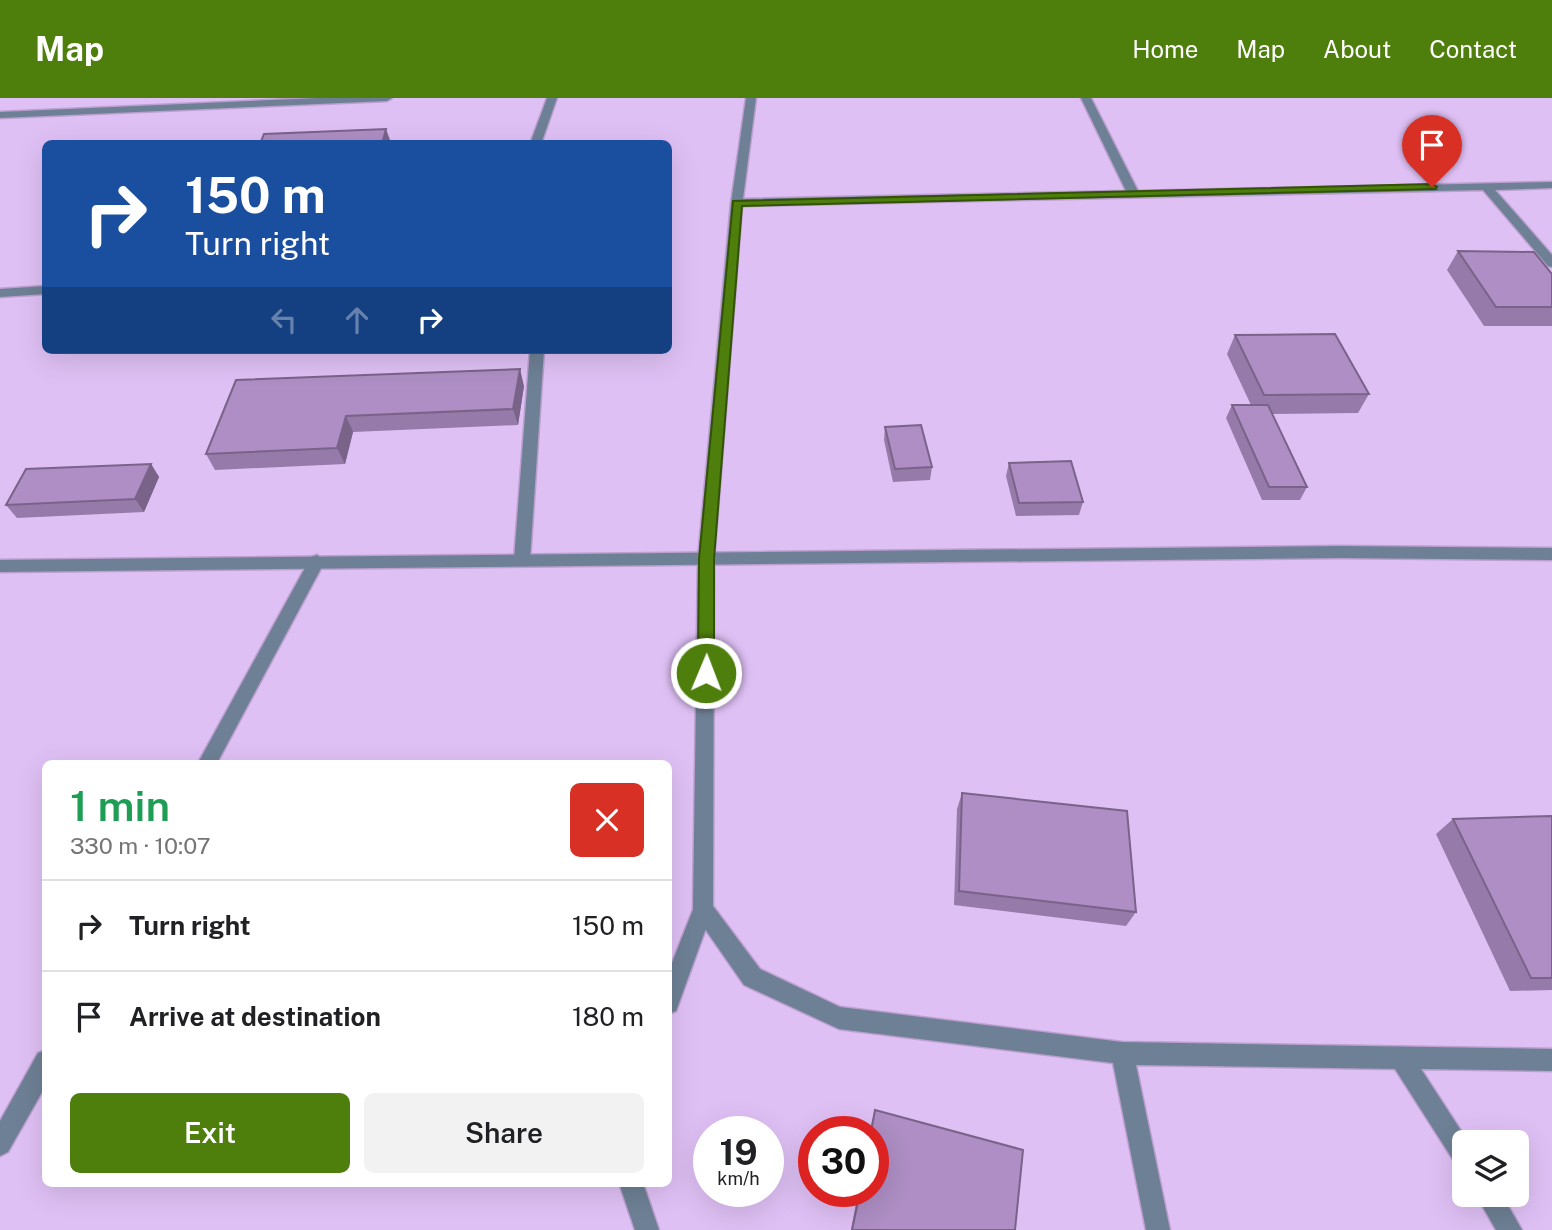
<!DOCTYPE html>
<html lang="en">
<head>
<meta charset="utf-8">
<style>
  :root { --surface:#fff; --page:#f2f2f2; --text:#202124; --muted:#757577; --line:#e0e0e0; --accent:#4e7e0b }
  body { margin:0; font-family:"Public Sans",sans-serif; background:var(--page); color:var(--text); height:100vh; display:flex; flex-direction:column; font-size:26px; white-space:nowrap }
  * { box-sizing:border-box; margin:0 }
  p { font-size:23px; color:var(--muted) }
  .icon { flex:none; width:38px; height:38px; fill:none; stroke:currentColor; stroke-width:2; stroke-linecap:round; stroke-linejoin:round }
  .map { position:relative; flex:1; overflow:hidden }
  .details { position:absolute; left:42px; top:662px; width:630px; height:427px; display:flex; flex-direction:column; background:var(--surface); border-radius:10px; box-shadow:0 7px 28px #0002 }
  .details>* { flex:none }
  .guide { position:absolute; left:42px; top:42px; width:630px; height:214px; border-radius:10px; box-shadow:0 7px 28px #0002; background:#1a4fa0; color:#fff; overflow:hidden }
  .controls { position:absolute; left:1452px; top:1032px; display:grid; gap:14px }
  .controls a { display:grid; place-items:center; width:77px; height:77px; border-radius:10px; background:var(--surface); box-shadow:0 7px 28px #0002; font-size:35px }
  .speed { position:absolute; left:693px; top:1018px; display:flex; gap:14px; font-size:35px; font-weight:700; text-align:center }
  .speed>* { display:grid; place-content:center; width:91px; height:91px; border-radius:50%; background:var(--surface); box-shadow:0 7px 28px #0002; line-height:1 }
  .speed small { font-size:18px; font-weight:400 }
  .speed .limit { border:10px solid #d22; background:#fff; color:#111 }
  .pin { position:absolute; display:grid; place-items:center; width:60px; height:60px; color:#fff; margin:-72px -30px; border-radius:50% 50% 50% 0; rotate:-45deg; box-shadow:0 0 7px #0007 }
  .pin .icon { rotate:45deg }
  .me { position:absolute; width:77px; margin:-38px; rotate:1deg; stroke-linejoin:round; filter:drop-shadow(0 0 5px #0008) }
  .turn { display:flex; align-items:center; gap:24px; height:147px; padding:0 28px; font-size:32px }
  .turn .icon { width:91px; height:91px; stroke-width:2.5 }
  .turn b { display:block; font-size:49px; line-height:60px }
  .lanes { display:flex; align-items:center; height:66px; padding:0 28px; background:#0003; justify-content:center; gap:35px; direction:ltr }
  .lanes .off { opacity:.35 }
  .round { display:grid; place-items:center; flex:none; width:74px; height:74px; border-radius:10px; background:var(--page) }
  .head { display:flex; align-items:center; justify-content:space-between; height:119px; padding:0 28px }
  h1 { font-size:42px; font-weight:600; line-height:52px; color:#1e9e55 }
  .primary-button { display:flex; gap:14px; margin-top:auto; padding:14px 28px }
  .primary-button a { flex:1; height:80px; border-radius:10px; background:var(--accent); color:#fff; font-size:28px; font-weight:600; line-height:80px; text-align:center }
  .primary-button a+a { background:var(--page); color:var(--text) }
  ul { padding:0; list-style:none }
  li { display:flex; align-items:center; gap:21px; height:91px; padding:0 28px; border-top:2px solid var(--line) }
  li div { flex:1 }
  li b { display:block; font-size:26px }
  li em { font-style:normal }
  header { display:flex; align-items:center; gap:42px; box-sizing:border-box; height:98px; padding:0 35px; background:var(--accent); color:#fff }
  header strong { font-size:33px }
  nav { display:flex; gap:38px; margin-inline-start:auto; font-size:24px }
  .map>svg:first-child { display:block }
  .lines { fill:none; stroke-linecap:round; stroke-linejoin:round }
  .service-casing { stroke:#bb9fce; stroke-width:3 }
  .minor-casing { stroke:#bb9fce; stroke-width:3 }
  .tertiary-casing { stroke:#bb9fce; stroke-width:3 }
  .service { fill:#6e8095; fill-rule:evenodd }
  .minor { fill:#6e8095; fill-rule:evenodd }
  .tertiary { fill:#6e8095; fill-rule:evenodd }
  .wall { fill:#967aa9 }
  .shaded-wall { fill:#7a6389 }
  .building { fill:#ae8ec4; stroke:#7a6389; stroke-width:2 }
  .route { fill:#4e7e0b; stroke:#335207; stroke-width:2 }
</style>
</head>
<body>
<header>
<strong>Map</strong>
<nav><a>Home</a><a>Map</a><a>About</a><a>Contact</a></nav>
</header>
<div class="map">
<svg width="1552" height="1132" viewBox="0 0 1552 1132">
  <rect width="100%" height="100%" fill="#dfc0f5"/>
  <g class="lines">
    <!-- service casing -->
    <g class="service-casing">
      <path id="service" d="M 703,801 L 710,804 L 713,811 L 676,913 L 668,916 L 668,875 L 696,804 Z
        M 619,1085 L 643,1085 L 659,1132 L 635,1132 Z"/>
    </g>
    <!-- minor casing -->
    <g class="minor-casing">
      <path id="minor" d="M 318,0 L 392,0 L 387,3 L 0,20 L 0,14 Z
        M 547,0 L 557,0 L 541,46 L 530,46 Z
        M 746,0 L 756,0 L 743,101 L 1126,93 L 1081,0 L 1091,0 L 1138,93 L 1552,84 L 1552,90 L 1495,92 L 1552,157 L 1552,169 L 1548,168 L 1483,92 L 742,108 L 714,461 L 713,808 L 760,871 L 840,909 L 1122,944 L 1552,951 L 1552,973 L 1421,971 L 1469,1045 L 1465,1045 L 1465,1072 L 1457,1068 L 1395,971 L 1136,967 L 1170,1132 L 1146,1132 L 1113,965 L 839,931 L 744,887 L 696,818 L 693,811 L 698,461 L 731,105 Z
        M 46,188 L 46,196 L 0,199 L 0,191 Z
        M 530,252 L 544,252 L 530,462 L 522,468 L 514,462 Z
        M 317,457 L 325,463 L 217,665 L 198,665 L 311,459 Z
        M 46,952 L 46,987 L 8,1054 L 0,1058 L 0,1023 L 38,955 Z
        M 1476,1097 L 1502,1097 L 1522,1132 L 1496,1132 Z"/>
    </g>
    <!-- tertiary casing -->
    <g class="tertiary-casing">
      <path id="tertiary" d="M 1339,448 L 1552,450 L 1552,462 L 1339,460 L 0,474 L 0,462 Z"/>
    </g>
    <!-- service -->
    <use href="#service" class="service"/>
    <!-- minor -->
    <use href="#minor" class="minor"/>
    <!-- tertiary -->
    <use href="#tertiary" class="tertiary"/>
  </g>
  <!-- wall -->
  <path class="wall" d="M 1458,153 L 1552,209 L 1552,228 L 1484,228 L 1447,172 Z
    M 1235,237 L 1369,296 L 1358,315 L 1272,316 L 1307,389 L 1300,402 L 1262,402 L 1226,320 L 1232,307 L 1251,307 L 1227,256 Z
    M 236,282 L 524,288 L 518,327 L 353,334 L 345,366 L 215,372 L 206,356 Z
    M 885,329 L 932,369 L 930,382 L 893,384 L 884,342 Z
    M 1009,365 L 1083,404 L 1079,417 L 1016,418 L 1006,378 Z
    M 151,366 L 159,379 L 144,414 L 17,420 L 6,407 Z
    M 962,695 L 1136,814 L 1126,828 L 954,807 L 957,711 Z
    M 1552,718 L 1552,892 L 1510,893 L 1436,736 L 1453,721 Z
    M 875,1012 L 1015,1132 L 851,1132 L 858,1094 L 873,1094 L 873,1034 L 869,1034 Z"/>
  <!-- shaded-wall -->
  <path class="shaded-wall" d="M 386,31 L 390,42 L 389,46 L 382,46 Z
    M 520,271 L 524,288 L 518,327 L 513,311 Z
    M 346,318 L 353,334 L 345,366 L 337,350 Z
    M 151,366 L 159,379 L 144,414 L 135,401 Z"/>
  <!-- building -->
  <path class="building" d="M 386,31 L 382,46 L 260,46 L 264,36 Z
    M 1458,153 L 1534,154 L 1552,176 L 1552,209 L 1496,209 Z
    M 1335,236 L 1369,296 L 1264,297 L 1235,237 Z
    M 520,271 L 513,311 L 346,318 L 337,350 L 206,356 L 236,282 Z
    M 1232,307 L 1268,307 L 1307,389 L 1269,389 Z
    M 921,327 L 932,369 L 895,371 L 885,329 Z
    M 1071,363 L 1083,404 L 1019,405 L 1009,365 Z
    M 151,366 L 135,401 L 6,407 L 26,371 Z
    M 962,695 L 1127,713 L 1136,814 L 959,793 Z
    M 1552,718 L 1552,880 L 1531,880 L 1453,721 Z
    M 875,1012 L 1023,1052 L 1015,1132 L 852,1132 L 860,1094 L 873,1094 L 873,1034 L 871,1034 Z"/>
  <!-- route -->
  <path class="route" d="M 1432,86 L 1437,89 L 1436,91 L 742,108 L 714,461 L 714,575 L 712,580 L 700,580 L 698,575 L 699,461 L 733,103 Z"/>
</svg>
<div class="controls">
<a><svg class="icon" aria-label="layers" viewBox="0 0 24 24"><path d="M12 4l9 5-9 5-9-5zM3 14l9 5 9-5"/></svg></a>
</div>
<div class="speed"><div>19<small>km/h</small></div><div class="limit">30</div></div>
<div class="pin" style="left:1432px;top:89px;background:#d93025"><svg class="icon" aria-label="arrive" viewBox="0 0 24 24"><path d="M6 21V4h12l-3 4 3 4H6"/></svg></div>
<svg class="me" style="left:706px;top:575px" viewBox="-20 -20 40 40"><circle r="17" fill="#4e7e0b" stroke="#fff" stroke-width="3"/><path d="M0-11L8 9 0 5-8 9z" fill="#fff"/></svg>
<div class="guide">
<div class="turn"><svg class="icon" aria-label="right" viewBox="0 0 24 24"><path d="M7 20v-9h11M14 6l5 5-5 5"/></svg><div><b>150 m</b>Turn right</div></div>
<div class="lanes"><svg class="icon off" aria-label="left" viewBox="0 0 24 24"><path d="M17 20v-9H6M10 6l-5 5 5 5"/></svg><svg class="icon off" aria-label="ahead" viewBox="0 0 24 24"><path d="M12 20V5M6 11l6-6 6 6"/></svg><svg class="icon" aria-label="right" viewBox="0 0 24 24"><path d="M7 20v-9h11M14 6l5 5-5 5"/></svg></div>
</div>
<section class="details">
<div class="head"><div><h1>1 min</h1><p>330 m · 10:07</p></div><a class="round" style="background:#d93025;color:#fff"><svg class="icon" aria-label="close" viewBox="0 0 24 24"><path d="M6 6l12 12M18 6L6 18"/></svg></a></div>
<ul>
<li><svg class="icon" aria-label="right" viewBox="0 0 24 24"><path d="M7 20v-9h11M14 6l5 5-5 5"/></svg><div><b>Turn right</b></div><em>150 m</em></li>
<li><svg class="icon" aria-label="arrive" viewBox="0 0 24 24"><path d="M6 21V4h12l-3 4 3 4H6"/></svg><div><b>Arrive at destination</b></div><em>180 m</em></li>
</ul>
<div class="primary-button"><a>Exit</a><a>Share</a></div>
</section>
</div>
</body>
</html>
